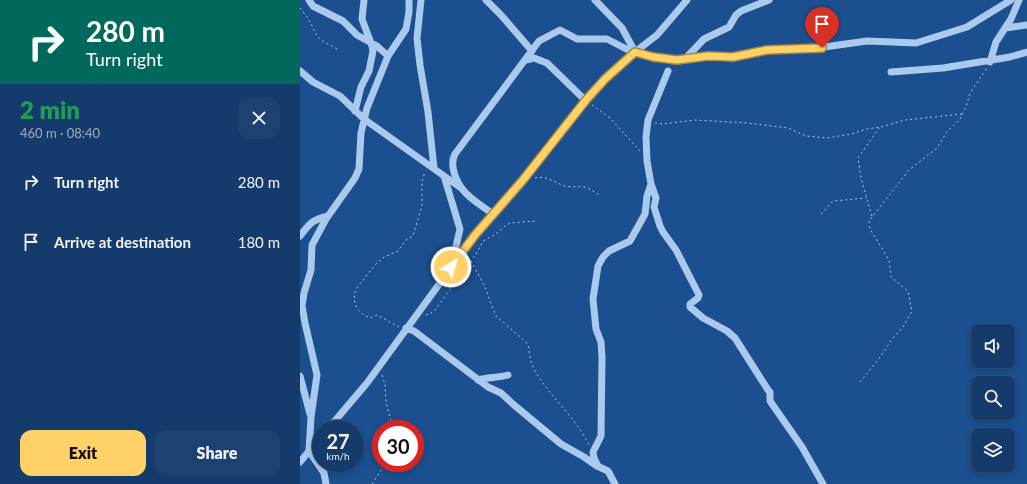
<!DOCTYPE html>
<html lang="en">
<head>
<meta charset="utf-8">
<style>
  :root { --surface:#143b6b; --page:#1d4271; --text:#f1f3f6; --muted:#9dadc1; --line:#33557e; --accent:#ffd166 }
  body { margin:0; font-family:Lato,sans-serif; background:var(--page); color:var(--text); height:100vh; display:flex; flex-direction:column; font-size:15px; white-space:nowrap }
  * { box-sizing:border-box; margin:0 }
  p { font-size:13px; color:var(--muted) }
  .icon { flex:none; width:22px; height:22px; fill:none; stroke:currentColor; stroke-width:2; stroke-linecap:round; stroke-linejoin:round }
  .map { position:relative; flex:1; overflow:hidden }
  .sheet { display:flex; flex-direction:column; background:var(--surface); width:300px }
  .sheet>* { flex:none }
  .guide { background:#00695c; color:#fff; overflow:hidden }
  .buttons { position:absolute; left:671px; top:324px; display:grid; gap:8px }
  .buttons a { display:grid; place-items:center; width:44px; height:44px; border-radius:8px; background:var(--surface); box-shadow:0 2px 6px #0003,0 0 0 1px var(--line); font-size:20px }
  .speed { position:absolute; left:12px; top:420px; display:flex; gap:8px; font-size:20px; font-weight:700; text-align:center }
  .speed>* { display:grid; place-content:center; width:52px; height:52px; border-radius:50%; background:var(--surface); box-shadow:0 2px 6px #0003,0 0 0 1px var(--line); line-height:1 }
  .speed small { font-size:10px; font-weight:400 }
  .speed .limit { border:6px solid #d22; background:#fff; color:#111 }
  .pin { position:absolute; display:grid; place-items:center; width:34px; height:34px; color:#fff; margin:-41px -17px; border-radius:50% 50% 50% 0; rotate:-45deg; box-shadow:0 0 4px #0007 }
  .pin .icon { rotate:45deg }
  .me { position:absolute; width:44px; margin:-22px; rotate:37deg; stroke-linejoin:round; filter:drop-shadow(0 0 3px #0008) }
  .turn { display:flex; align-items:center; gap:14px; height:84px; padding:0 20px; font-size:18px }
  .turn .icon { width:52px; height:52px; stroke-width:2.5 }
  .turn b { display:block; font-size:28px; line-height:34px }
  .round { display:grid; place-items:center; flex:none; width:42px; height:42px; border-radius:12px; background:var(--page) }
  .head { display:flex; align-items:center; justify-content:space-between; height:68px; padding:0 20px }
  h1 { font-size:24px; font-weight:800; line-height:30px; color:#1e9e55 }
  .primary-button { display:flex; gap:8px; margin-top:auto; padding:8px 20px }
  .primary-button a { flex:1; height:46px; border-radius:12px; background:var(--accent); color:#111; font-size:16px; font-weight:800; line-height:46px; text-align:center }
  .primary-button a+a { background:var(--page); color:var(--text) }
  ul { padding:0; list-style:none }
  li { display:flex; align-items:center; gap:12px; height:60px; padding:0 20px }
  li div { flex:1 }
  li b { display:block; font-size:15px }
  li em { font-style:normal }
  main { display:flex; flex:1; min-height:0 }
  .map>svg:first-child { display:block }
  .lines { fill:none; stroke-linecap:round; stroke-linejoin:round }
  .path { stroke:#a9c9ee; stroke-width:1; stroke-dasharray:2 3; stroke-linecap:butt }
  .minor { stroke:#a9c9ee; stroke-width:7 }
  .route-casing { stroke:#a68842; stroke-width:10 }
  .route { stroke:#ffd166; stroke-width:7 }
</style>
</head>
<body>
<main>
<section class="sheet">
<div class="guide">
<div class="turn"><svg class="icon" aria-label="right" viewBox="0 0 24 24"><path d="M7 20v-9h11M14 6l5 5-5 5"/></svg><div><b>280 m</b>Turn right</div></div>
</div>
<div class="head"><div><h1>2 min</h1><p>460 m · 08:40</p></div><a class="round"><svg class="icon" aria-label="close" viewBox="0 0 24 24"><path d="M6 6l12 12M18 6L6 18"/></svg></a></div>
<ul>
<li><svg class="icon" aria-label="right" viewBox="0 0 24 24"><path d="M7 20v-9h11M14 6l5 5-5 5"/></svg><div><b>Turn right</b></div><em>280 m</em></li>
<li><svg class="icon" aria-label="arrive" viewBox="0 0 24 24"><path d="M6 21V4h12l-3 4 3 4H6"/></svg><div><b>Arrive at destination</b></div><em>180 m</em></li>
</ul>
<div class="primary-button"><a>Exit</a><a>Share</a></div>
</section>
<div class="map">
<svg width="727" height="484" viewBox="0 0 727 484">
  <rect width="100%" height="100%" fill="#1b4f8f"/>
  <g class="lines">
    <!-- path -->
    <path class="path" d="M 0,8 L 8,18 L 17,36 L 21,40 L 37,49
      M 292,105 L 310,118 L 340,151
      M 355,123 L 363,124 L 395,120 L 447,123 L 488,128 L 506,136 L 527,138 L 551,134 L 567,129 L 581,127 L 605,120 L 662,114
      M 235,178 C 246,175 255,183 265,186 C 272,188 281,185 287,188 C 293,190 295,194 301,195
      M 521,214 L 533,201 L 566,198
      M 572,216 L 561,178 L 558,158 L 579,128
      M 171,261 L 184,285 L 196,316 L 226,342 L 228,345 C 230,353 230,362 234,369 C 249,397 275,416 289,445
      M 126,315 L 130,314 L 135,310 L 176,254 L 183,241 L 196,234 L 206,225 L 211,223 L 235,221
      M 99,327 L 77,315 L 70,318 C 57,313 51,302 56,289 L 75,265 L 84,257 L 98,251 L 106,240 L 113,236 L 122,206 L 122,181 L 125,172
      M 82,375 L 85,384 L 86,402 L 93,429
      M 560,382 L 578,360 L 593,338 L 603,327 L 612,311 L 608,291 L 591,277 L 589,260 L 570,229 L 569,221 L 609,170 L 637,148 L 647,132 L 660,119 L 666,107 L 670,93 L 687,68
      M 72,484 L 86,463"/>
    <!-- minor -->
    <path class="minor" d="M 9,0 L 13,6 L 43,21 L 57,35 L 77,46 L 88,56
      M 121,0 L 117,38 L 120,65 L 128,112 L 134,168
      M 186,0 L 201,15 L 232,51
      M 295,0 L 322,28 L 335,52 L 353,57 L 377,60 L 408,56 L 433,57 L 467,50 L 510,49 L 567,41 L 616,43 L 667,27 L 711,0
      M 705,28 L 727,25
      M 385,59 L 404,39 L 429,27 L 436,15 L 441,11 L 469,0
      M 226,60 L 234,58 L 247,63 L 285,100
      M 690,62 L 696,42 L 711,19 L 719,0
      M 0,71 L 13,82 L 40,96 L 64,119 L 161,188
      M 368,71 L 348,120 L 346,137 L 347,161 L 351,184 L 356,198 L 354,207 L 360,226 L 363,232 L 376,250 L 399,295 L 398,298 L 390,304 L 390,307 L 403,318 L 427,331 L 435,338 L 468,390 L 470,392 L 470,401 L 502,447 L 523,484
      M 591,72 L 643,68 L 710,57 L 727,52
      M 55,111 L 61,87 L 69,71 L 73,51 L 72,46 L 62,19 L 64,0
      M 144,176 L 160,229 L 152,264
      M 194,215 C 184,207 171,200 163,190 C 156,181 149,165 155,154 L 239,41 L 260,30 L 277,39 L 307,39 L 334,53
      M 0,236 C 10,223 12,220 28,216
      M 106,328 L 114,331 L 188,387 L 201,393 L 214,405 L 261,444 L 284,457 L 297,466 L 308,471 L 315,484
      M 0,376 L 10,414
      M 178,380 C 188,377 198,378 208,375
      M 28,429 L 67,383 L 175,235 L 223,180 L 285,100 L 305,79 L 335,52 L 357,35 L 387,0
      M 0,462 L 21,437
      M 298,466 L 294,458 L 293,452 L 301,436 L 302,357 L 301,342 L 296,329 L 293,299 L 298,266 L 303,257 L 309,251 L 330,241 L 345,214 L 347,196 L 351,184
      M 26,484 L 24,473 L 9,451 L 11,417 L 17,375 L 5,323 L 2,306 L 4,293 L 11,270 L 12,245 L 26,219 L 55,178 L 59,169 L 61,133 L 67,108 L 88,56 L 106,29 L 109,12 L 109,0"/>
  </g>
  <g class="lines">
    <!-- route casing -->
    <g class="route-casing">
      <path id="route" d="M 151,267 L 175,235 L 223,180 L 286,100 L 305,79 L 335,52 L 353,57 L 377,60 L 408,56 L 433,57 L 467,50 L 522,48"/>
    </g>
    <!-- route -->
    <use href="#route" class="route"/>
  </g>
</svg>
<div class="buttons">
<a><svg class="icon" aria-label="sound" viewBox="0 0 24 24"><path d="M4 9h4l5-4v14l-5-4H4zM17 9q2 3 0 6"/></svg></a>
<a><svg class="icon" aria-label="search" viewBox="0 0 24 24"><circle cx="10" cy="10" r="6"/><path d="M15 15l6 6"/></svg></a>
<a><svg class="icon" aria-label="layers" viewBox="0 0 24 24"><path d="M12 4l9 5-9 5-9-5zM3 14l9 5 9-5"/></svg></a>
</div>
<div class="speed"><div>27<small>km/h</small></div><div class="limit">30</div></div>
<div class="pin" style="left:522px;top:48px;background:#d93025"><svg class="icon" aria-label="arrive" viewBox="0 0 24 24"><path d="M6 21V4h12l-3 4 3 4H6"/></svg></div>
<svg class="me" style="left:151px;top:267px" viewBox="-20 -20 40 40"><circle r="17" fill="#ffd166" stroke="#fff" stroke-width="3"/><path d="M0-11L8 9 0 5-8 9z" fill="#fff"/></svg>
</div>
</main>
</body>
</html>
